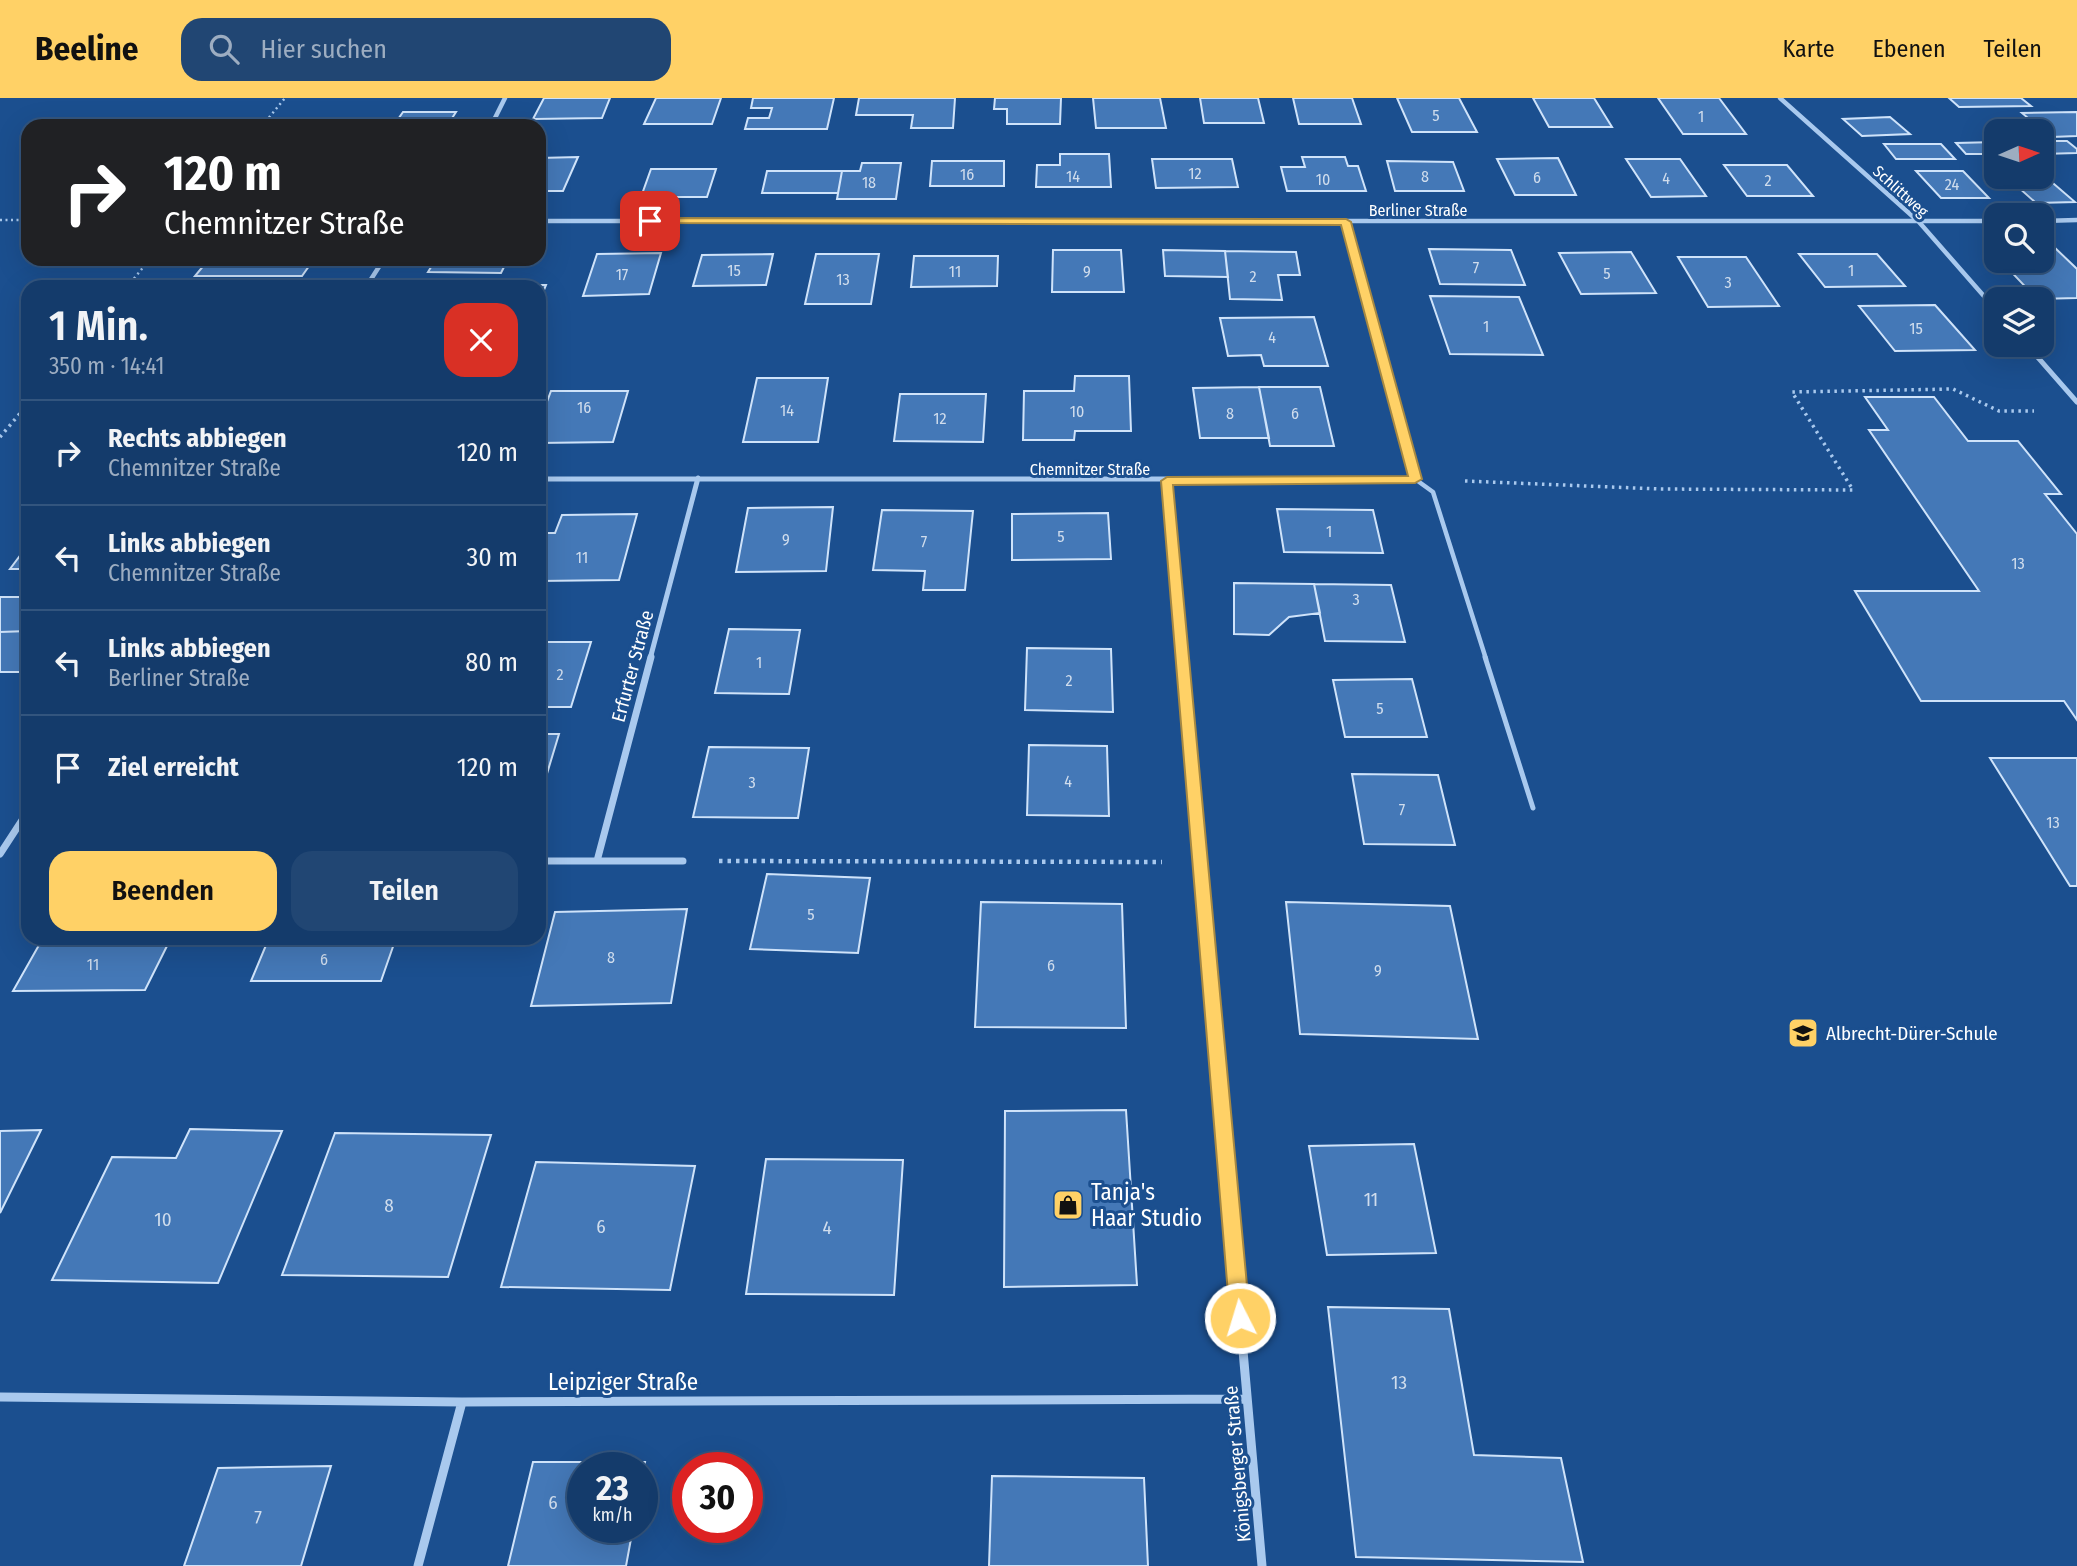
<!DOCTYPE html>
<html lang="de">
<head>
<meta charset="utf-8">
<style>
  :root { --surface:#143b6b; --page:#214673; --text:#f1f3f6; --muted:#9dadc1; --line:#33557e; --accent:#ffd166 }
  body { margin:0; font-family:"Fira Sans Condensed",sans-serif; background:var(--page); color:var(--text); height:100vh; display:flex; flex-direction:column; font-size:26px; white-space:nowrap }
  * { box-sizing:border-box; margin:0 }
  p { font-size:23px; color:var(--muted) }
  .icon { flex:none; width:38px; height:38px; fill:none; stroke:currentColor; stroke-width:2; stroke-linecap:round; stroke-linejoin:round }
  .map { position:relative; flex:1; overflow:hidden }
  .side { position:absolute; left:21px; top:182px; width:525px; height:665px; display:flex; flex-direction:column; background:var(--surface); border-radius:21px; box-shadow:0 7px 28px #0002,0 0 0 2px var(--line) }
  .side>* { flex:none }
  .hud { position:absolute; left:21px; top:21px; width:525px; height:147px; border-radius:21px; box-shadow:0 7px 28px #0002,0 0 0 2px var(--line); background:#202124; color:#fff; overflow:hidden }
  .needle { width:46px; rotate:87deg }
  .buttons { position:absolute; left:1984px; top:21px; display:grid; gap:14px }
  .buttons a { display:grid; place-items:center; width:70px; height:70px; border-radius:14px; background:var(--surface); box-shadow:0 7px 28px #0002,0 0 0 2px var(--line); font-size:35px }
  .speed { position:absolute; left:567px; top:1354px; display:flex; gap:14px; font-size:35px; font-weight:700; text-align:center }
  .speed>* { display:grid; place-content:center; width:91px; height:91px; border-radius:50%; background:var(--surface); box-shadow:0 7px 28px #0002,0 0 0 2px var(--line); line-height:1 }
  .speed small { font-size:18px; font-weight:400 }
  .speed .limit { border:10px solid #d22; background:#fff; color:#111 }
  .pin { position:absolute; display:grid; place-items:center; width:60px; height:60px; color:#fff; margin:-30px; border-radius:14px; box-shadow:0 4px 10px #0006 }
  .me { position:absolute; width:77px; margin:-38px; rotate:355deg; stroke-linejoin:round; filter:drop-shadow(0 0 5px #0008) }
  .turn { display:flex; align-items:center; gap:24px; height:147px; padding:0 28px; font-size:32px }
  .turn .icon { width:91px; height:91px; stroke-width:2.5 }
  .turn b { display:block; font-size:49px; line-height:60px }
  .round { display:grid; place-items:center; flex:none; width:74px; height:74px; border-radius:21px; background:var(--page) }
  .summary { display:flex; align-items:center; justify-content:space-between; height:119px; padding:0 28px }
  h1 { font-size:42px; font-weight:600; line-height:52px }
  .button { display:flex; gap:14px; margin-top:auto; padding:14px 28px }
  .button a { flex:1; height:80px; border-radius:21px; background:var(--accent); color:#111; font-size:28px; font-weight:600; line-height:80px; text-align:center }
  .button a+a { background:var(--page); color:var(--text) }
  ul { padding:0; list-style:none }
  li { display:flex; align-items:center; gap:21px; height:105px; padding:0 28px; border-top:2px solid var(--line) }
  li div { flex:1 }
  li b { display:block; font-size:26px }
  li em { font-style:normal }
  header { display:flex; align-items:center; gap:42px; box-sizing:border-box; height:98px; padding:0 35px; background:var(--accent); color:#111 }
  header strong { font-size:33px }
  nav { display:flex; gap:38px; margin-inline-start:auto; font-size:24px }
  .search { width:490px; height:63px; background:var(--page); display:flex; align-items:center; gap:18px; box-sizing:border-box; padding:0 24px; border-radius:21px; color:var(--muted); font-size:26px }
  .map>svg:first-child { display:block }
  .building { fill:#4478b7; stroke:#cfe3fa; stroke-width:2 }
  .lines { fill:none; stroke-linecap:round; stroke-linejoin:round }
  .path-far2 { stroke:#a9c9ee; stroke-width:2.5; stroke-dasharray:2 3.5; stroke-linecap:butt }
  .path-far1 { stroke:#a9c9ee; stroke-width:3.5; stroke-dasharray:2.5 4.5; stroke-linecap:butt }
  .path { stroke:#a9c9ee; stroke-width:4.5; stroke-dasharray:3.5 5; stroke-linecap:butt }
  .lane-far1 { stroke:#a9c9ee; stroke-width:4.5 }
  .lane { stroke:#a9c9ee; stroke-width:5 }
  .street-far3 { stroke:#a9c9ee; stroke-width:4.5 }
  .street-far2 { stroke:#a9c9ee; stroke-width:5 }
  .street-far1 { stroke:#a9c9ee; stroke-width:7 }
  .street { stroke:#a9c9ee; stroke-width:9 }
  .route { fill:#ffd166; stroke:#a68842; stroke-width:2 }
  .labels { text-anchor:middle; stroke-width:6; stroke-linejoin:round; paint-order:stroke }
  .number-label { font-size:16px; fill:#d0dded }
  .far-street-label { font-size:16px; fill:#fff; stroke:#1b4f8f }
  .street-label { font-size:19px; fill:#fff; stroke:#1b4f8f }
  .poi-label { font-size:19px; fill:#fff; stroke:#1b4f8f; text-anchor:start }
  .near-number-label { font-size:19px; fill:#d0dded }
  .near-poi-label { font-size:23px; fill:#fff; stroke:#1b4f8f; text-anchor:start }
  .near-street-label { font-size:23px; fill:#fff; stroke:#1b4f8f }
</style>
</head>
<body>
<header>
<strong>Beeline</strong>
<div class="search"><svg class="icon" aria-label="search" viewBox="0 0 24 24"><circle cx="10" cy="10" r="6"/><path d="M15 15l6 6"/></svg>Hier suchen</div>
<nav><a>Karte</a><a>Ebenen</a><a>Teilen</a></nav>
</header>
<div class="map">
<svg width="2077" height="1468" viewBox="0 0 2077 1468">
  <rect width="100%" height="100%" fill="#1b4f8f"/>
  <!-- building -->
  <path class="building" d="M 544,0 L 610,0 L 602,20 L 533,21 Z
    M 656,0 L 721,0 L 712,26 L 644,26 Z
    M 753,0 L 834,0 L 827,31 L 745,31 L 748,20 L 769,20 L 772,10 L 751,10 Z
    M 859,0 L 955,0 L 953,30 L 911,30 L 913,17 L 856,17 Z
    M 995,0 L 1061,0 L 1060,26 L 1007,26 L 1007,11 L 994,11 Z
    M 1093,0 L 1160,0 L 1166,30 L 1096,30 Z
    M 1200,0 L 1258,0 L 1264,25 L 1204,25 Z
    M 1293,0 L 1352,0 L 1361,26 L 1299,26 Z
    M 1397,0 L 1459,0 L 1477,34 L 1412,34 Z
    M 1533,0 L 1594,0 L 1612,29 L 1549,29 Z
    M 1658,0 L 1719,0 L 1746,36 L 1683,36 Z
    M 1949,0 L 2021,0 L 2031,8 L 1959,9 Z
    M 403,14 L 456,14 L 447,28 L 377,28 L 394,27 Z
    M 2077,14 L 2077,38 L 2051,39 L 2022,15 Z
    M 1890,19 L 1910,36 L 1862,38 L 1843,21 Z
    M 2042,43 L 2067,43 L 2077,51 L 2077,55 L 2042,56 Z
    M 1997,44 L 1997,56 L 1966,56 L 1956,45 Z
    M 1884,46 L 1941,46 L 1955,61 L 1896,61 Z
    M 1060,56 L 1109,56 L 1111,89 L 1036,89 L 1037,67 L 1060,67 Z
    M 578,59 L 563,93 L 539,93 L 539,60 Z
    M 1302,59 L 1345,59 L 1348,68 L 1358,68 L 1366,93 L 1287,93 L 1281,69 L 1305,69 Z
    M 1558,60 L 1576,97 L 1515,97 L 1497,61 Z
    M 1152,61 L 1232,61 L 1238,89 L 1156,90 Z
    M 1626,61 L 1680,61 L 1706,98 L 1651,99 Z
    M 932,63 L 1004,63 L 1004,88 L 930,88 Z
    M 1387,63 L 1453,64 L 1464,93 L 1395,93 Z
    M 862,65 L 901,65 L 896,101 L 837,101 L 842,73 L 860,73 Z
    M 1724,67 L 1787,67 L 1813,98 L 1747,98 Z
    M 651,71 L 716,71 L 707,99 L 641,99 Z
    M 767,73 L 842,73 L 838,95 L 762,95 Z
    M 1916,73 L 1963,73 L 1989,100 L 1941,100 Z
    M 2047,80 L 2075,104 L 2036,105 L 2009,81 Z
    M 2042,147 L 2052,147 L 2077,171 L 2077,200 L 2037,201 L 2001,163 L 2042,163 Z
    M 1429,151 L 1511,152 L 1525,187 L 1440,186 Z
    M 1053,152 L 1121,152 L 1124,194 L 1052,194 Z
    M 1163,152 L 1225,153 L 1228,179 L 1165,178 Z
    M 1225,153 L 1296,154 L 1300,177 L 1278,177 L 1282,202 L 1230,201 Z
    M 1631,154 L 1656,195 L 1581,196 L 1559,155 Z
    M 661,155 L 649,196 L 583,198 L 597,156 Z
    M 773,156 L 766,187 L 693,188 L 702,157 Z
    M 816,156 L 879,156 L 871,206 L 805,206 Z
    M 1799,156 L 1877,156 L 1905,188 L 1825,189 Z
    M 914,158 L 998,158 L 997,188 L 911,189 Z
    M 1678,159 L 1746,159 L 1779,208 L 1708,209 Z
    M 209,161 L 314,161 L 302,178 L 195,178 Z
    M 436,161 L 508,161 L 501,175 L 428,174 Z
    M 484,187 L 546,187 L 539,204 L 539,189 L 483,189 Z
    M 1430,198 L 1519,199 L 1543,257 L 1450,256 Z
    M 1935,207 L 1975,252 L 1895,253 L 1859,208 Z
    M 1314,219 L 1328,268 L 1264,268 L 1261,257 L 1228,258 L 1220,220 Z
    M 1075,278 L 1129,278 L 1131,333 L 1075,333 L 1074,342 L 1023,342 L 1024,293 L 1074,293 Z
    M 757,280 L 828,280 L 818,344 L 743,344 Z
    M 1259,289 L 1269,340 L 1200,340 L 1193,290 Z
    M 1259,289 L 1320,289 L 1334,348 L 1270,348 Z
    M 551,293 L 628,293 L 613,344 L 539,345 L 539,325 Z
    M 900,296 L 986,296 L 983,344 L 894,343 Z
    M 1865,299 L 1934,299 L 1968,343 L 2018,343 L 2061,396 L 2045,396 L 2077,436 L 2077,622 L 2064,603 L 1921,603 L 1855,493 L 1979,493 L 1869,332 L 1888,332 Z
    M 833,409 L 826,473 L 736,474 L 748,410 Z
    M 1277,411 L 1373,412 L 1383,455 L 1284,454 Z
    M 882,412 L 973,413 L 965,492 L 923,492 L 925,473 L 873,472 Z
    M 1108,415 L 1111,461 L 1012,462 L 1012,416 Z
    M 637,416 L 619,482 L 539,483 L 539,435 L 555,435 L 562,417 Z
    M 28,447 L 28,471 L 10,471 Z
    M 1234,485 L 1314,486 L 1320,515 L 1289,519 L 1269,537 L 1234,536 Z
    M 1314,486 L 1391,487 L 1405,544 L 1325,543 Z
    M 0,499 L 28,499 L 28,533 L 0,534 Z
    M 729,531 L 800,532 L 789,596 L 715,595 Z
    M 28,533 L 28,567 L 23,574 L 0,574 L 0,534 Z
    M 539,544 L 591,544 L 571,609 L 539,609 Z
    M 1027,550 L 1111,551 L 1113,614 L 1025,612 Z
    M 1412,581 L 1427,639 L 1345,639 L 1333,582 Z
    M 539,636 L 559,636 L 539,702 Z
    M 1029,647 L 1107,648 L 1109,718 L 1027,717 Z
    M 709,649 L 809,650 L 798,720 L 693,719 Z
    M 1990,660 L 2077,660 L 2077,788 L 2070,788 Z
    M 1352,676 L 1438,677 L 1455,747 L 1364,746 Z
    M 767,776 L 870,780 L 858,855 L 750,851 Z
    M 981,804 L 1122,806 L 1126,930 L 975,929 Z
    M 1286,804 L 1450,808 L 1478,941 L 1300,936 Z
    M 687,811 L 671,905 L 531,908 L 555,814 Z
    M 43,840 L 171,840 L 145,892 L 13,893 Z
    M 269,840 L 396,840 L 381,883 L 251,883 Z
    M 1126,1012 L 1137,1187 L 1004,1189 L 1005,1013 Z
    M 190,1031 L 282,1033 L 218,1185 L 52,1182 L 112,1059 L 176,1060 Z
    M 41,1032 L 0,1115 L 0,1033 Z
    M 335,1035 L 491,1037 L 448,1179 L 282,1177 Z
    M 1414,1046 L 1436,1155 L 1327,1157 L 1309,1048 Z
    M 766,1061 L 903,1062 L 894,1197 L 746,1196 Z
    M 536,1064 L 695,1068 L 670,1192 L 501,1189 Z
    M 1328,1209 L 1449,1211 L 1474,1357 L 1561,1360 L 1583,1464 L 1356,1459 Z
    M 533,1364 L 645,1364 L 642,1379 L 642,1370 L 583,1370 L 583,1430 L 633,1430 L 626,1468 L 508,1468 Z
    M 331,1368 L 301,1468 L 184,1468 L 218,1370 Z
    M 992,1378 L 1144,1380 L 1148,1468 L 989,1468 Z"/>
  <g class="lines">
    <!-- path-far2 -->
    <path class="path-far2" d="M 262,28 L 285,0
      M 0,122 L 28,122
      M 127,189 L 150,161"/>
    <!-- path-far1 -->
    <path class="path-far1" d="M 0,339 L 28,306
      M 1465,383 L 1660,391 L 1853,392 L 1792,294 L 1953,291 L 1999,313 L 2034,313"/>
    <!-- path -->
    <path class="path" d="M 719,763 L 1162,764"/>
    <!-- lane-far1 -->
    <path class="lane-far1" d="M 1415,381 L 1433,394 L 1486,561"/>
    <!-- lane -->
    <path class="lane" d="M 1485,559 L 1533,710"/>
    <!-- street-far3 -->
    <path class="street-far3" d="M 1780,0 L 1919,124 L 1997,213
      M 491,28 L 505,0
      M 539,123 L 1997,123
      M 2042,123 L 2077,122
      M 1346,124 L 1379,247
      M 366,189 L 384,161"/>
    <!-- street-far2 -->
    <path class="street-far2" d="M 2027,247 L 2077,304
      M 539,381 L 1415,381 L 1379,245
      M 1167,383 L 1183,561
      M 650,561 L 698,380"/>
    <!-- street-far1 -->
    <path class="street-far1" d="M 1182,559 L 1218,960
      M 0,756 L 28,713
      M 539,763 L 683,763
      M 597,763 L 651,559"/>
    <!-- street -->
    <path class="street" d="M 1217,958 L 1262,1468
      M 0,1299 L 462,1304 L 1247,1301
      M 418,1468 L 462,1304"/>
  </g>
  <!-- route -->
  <path class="route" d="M 650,120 L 1346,121 L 1351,124 L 1422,381 L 1415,385 L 1173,387 L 1250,1220 L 1247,1227 L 1240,1230 L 1233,1227 L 1230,1220 L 1161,383 L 1167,379 L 1408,378 L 1341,127 L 647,125 L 645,123 Z"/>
  <!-- icons -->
  <defs>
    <g id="school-square" transform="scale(1.575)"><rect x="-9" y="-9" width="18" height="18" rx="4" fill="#ffd166" stroke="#1b4f8f"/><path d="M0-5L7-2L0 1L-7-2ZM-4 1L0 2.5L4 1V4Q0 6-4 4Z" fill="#111"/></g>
    <g id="shop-square" transform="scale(1.575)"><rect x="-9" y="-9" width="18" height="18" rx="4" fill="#ffd166" stroke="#1b4f8f"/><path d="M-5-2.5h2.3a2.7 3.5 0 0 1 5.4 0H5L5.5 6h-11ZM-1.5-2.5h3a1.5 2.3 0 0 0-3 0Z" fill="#111"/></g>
  </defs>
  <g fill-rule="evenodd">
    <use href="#school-square" x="1803" y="935"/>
    <use href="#shop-square" x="1068" y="1107"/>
  </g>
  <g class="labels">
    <!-- number labels -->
    <g class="number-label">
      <text x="1436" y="23">5</text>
      <text x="1701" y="24">1</text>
      <text x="1195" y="81">12</text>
      <text x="967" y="82">16</text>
      <text x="1073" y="84">14</text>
      <text x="1425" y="84">8</text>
      <text x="1537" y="85">6</text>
      <text x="1666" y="86">4</text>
      <text x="1323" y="87">10</text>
      <text x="1768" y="88">2</text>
      <text x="869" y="90">18</text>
      <text x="1952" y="92">24</text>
      <text x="1476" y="175">7</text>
      <text x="734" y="178">15</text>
      <text x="1851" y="178">1</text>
      <text x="955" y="179">11</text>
      <text x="1087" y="179">9</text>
      <text x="1607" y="181">5</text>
      <text x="622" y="182">17</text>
      <text x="1253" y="184">2</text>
      <text x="843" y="187">13</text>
      <text x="1728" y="190">3</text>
      <text x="1486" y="234">1</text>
      <text x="1916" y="236">15</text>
      <text x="1272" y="245">4</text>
      <text x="584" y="315">16</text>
      <text x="787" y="318">14</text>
      <text x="1077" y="319">10</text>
      <text x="1230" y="321">8</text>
      <text x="1295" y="321">6</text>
      <text x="940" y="326">12</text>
      <text x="1329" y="439">1</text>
      <text x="1061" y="444">5</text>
      <text x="786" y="447">9</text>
      <text x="924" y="449">7</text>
      <text x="582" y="465">11</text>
      <text x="2018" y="471">13</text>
      <text x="1356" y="507">3</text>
      <text x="759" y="570">1</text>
      <text x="560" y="582">2</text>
      <text x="1069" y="588">2</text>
      <text x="1380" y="616">5</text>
      <text x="1068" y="689">4</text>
      <text x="752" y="690">3</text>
      <text x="1402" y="717">7</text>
      <text x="2053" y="730">13</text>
      <text x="811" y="822">5</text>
      <text x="611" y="865">8</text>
      <text x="324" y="867">6</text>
      <text x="93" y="872">11</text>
      <text x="1051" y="873">6</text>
      <text x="1378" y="878">9</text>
    </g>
    <!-- far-street labels -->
    <g class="far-street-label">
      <text transform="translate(1901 93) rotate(42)" y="6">Schlittweg</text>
      <text x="1418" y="118">Berliner Straße</text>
      <text x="1090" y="377">Chemnitzer Straße</text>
    </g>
    <!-- street labels -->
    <g class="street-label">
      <text transform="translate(632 568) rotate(-75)" y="7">Erfurter Straße</text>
      <text transform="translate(1237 1366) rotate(-95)" y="7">Königsberger Straße</text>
    </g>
    <!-- poi labels -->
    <g class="poi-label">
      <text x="1826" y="942">Albrecht-Dürer-Schule</text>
    </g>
    <!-- near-number labels -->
    <g class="near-number-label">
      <text x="1371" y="1108">11</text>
      <text x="389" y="1114">8</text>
      <text x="163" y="1128">10</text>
      <text x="601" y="1135">6</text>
      <text x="827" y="1136">4</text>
      <text x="1399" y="1291">13</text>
      <text x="553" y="1411">6</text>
      <text x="258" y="1426">7</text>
    </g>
    <!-- near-poi labels -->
    <g class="near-poi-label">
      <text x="1091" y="1102">Tanja's<tspan x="1091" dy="26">Haar Studio</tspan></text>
    </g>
    <!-- near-street labels -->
    <g class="near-street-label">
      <text x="623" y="1292">Leipziger Straße</text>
    </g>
  </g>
</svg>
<div class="buttons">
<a><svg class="needle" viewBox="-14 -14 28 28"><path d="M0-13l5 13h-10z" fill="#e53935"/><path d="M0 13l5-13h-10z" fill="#9dadc1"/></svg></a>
<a><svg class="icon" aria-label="search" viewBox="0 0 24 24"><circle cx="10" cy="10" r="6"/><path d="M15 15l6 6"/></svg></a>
<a><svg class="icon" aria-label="layers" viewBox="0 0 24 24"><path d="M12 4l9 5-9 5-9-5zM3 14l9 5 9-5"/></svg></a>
</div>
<div class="speed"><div>23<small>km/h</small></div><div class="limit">30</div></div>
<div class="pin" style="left:650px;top:123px;background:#d93025"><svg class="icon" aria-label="arrive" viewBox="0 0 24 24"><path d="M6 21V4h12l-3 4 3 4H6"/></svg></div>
<svg class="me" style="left:1240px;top:1220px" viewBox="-20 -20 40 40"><circle r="17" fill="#ffd166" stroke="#fff" stroke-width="3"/><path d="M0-11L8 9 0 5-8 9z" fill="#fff"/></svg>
<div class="hud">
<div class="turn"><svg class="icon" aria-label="right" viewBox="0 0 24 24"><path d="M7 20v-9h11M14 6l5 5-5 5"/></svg><div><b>120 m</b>Chemnitzer Straße</div></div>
</div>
<section class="side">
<div class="summary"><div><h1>1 Min.</h1><p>350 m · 14:41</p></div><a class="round" style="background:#d93025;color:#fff"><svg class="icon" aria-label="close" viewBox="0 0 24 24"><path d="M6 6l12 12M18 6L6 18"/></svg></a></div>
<ul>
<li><svg class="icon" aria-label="right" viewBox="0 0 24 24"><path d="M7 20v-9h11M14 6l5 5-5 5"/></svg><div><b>Rechts abbiegen</b><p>Chemnitzer Straße</p></div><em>120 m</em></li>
<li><svg class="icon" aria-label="left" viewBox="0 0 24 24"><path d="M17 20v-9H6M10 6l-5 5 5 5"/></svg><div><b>Links abbiegen</b><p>Chemnitzer Straße</p></div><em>30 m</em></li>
<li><svg class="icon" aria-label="left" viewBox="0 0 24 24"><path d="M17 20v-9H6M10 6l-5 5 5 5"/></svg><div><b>Links abbiegen</b><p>Berliner Straße</p></div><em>80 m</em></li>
<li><svg class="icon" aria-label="arrive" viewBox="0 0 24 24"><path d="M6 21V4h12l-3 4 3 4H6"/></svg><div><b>Ziel erreicht</b></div><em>120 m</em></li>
</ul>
<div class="button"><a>Beenden</a><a>Teilen</a></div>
</section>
</div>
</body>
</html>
